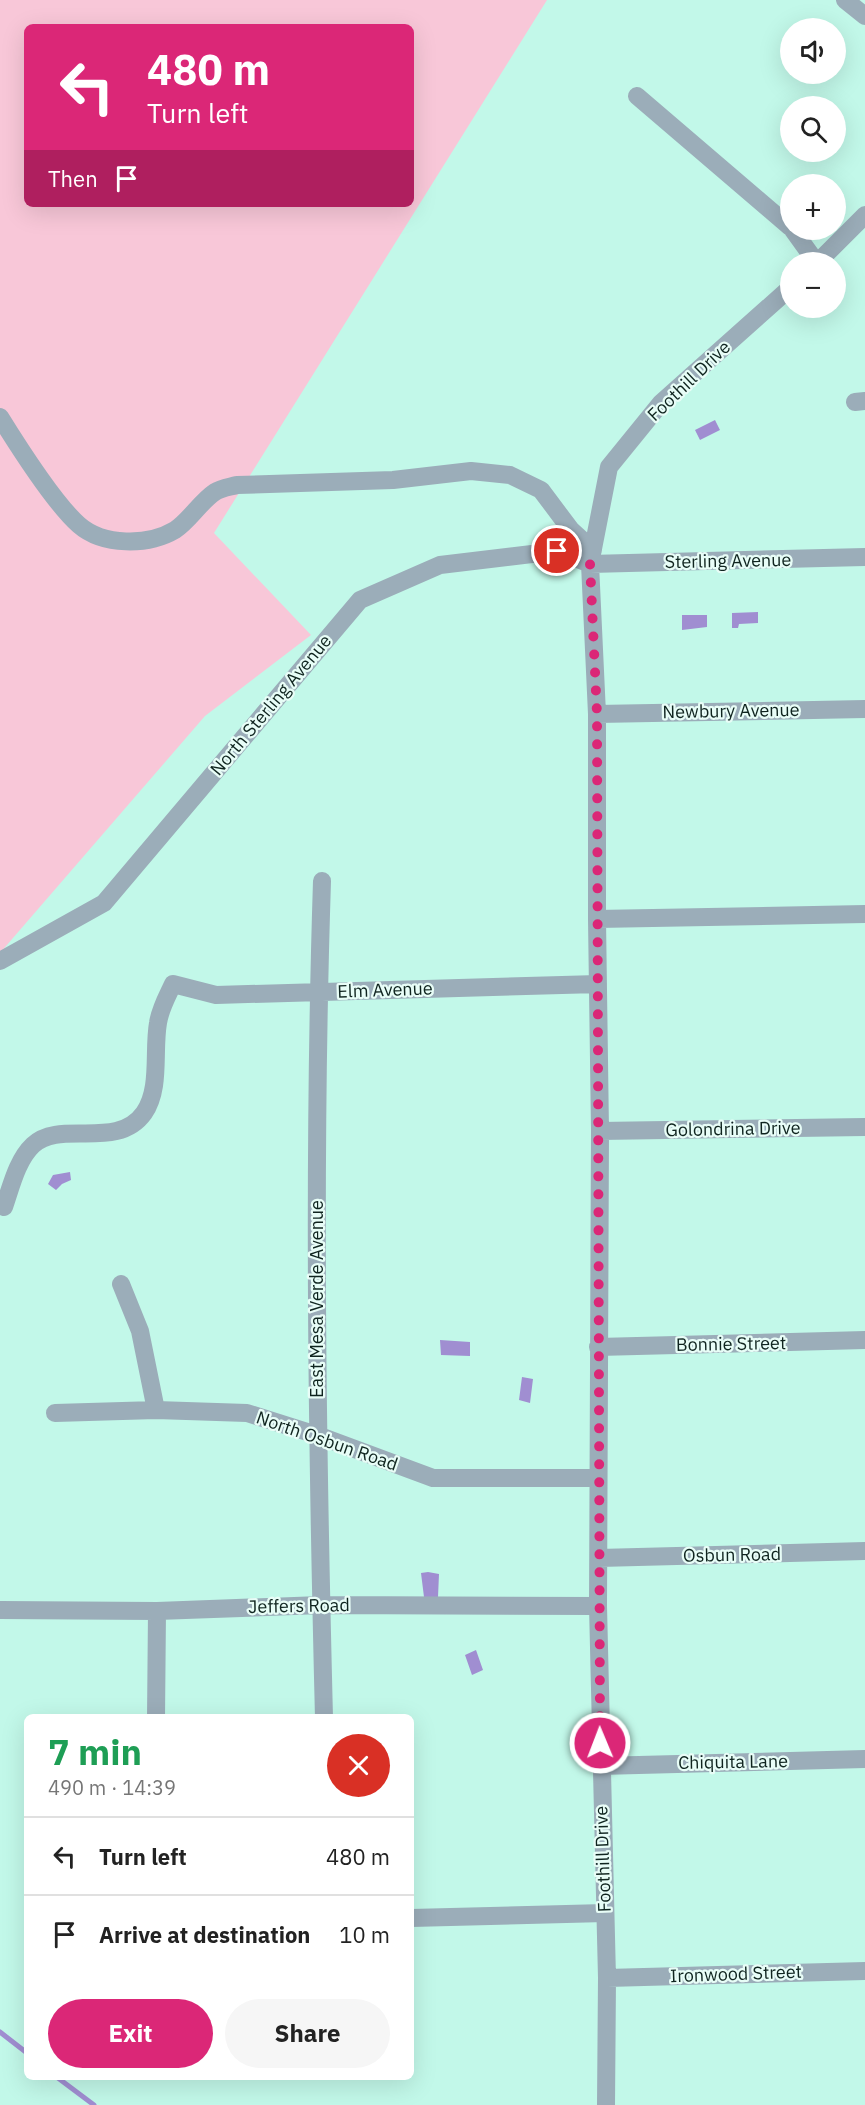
<!DOCTYPE html>
<html lang="en">
<head>
<meta charset="utf-8">
<style>
  :root { --surface:#fff; --page:#f6f6f6; --text:#222; --muted:#767676; --line:#e0e0e0; --accent:#db2777 }
  body { margin:0; font-family:"IBM Plex Sans",sans-serif; background:var(--page); color:var(--text); height:100vh; display:flex; flex-direction:column; font-size:22px; white-space:nowrap }
  * { box-sizing:border-box; margin:0 }
  p { font-size:20px; color:var(--muted) }
  .icon { flex:none; width:33px; height:33px; fill:none; stroke:currentColor; stroke-width:2; stroke-linecap:round; stroke-linejoin:round }
  .map { position:relative; flex:1; overflow:hidden }
  .details { position:absolute; left:24px; top:1714px; width:390px; height:366px; display:flex; flex-direction:column; background:var(--surface); border-radius:9px; box-shadow:0 6px 24px #0002 }
  .details>* { flex:none }
  .hud { position:absolute; left:24px; top:24px; width:390px; height:183px; border-radius:9px; box-shadow:0 6px 24px #0002; background:#db2777; color:#fff; overflow:hidden }
  .buttons { position:absolute; left:780px; top:18px; display:grid; gap:12px }
  .buttons a { display:grid; place-items:center; width:66px; height:66px; border-radius:50%; background:var(--surface); box-shadow:0 6px 24px #0002; font-size:30px }
  .pin { position:absolute; display:grid; place-items:center; width:51px; height:51px; color:#fff; margin:-26px; border:3px solid #fff; border-radius:50%; box-shadow:0 2px 6px #0007 }
  .me { position:absolute; width:66px; margin:-33px; rotate:359deg; stroke-linejoin:round; filter:drop-shadow(0 0 4px #0008) }
  .turn { display:flex; align-items:center; gap:21px; height:126px; padding:0 24px; font-size:27px }
  .turn .icon { width:78px; height:78px; stroke-width:2.5 }
  .turn b { display:block; font-size:42px; line-height:51px }
  .then { display:flex; align-items:center; height:57px; padding:0 24px; background:#0003; gap:12px; font-size:22px }
  .round { display:grid; place-items:center; flex:none; width:63px; height:63px; border-radius:32px; background:var(--page) }
  .summary { display:flex; align-items:center; justify-content:space-between; height:102px; padding:0 24px }
  h1 { font-size:36px; font-weight:800; line-height:45px; color:#1e9e55 }
  .action { display:flex; gap:12px; margin-top:auto; padding:12px 24px }
  .action a { flex:1; height:69px; border-radius:36px; background:var(--accent); color:#fff; font-size:24px; font-weight:800; line-height:69px; text-align:center }
  .action a+a { background:var(--page); color:var(--text) }
  ul { padding:0; list-style:none }
  li { display:flex; align-items:center; gap:18px; height:78px; padding:0 24px; border-top:2px solid var(--line) }
  li div { flex:1 }
  li b { display:block; font-size:22px }
  li em { font-style:normal }
  .map>svg:first-child { display:block }
  .green { fill:#f8c7d8; fill-rule:evenodd }
  .water { fill:#a08ed1 }
  .lines { fill:none; stroke-linecap:round; stroke-linejoin:round }
  .stream { stroke:#a08ed1; stroke-width:5 }
  .minor { stroke:#9badb9; stroke-width:18 }
  .route { stroke:#db2777; stroke-width:10; stroke-dasharray:0 18 }
  .labels { text-anchor:middle; stroke-width:4.5; stroke-linejoin:round; paint-order:stroke }
  .street-label { font-size:18px; fill:#0f241f; stroke:#e8fdf7 }
</style>
</head>
<body>
<div class="map">
<svg width="865" height="2105" viewBox="0 0 865 2105">
  <rect width="100%" height="100%" fill="#c2f8e9"/>
  <!-- green -->
  <path class="green" d="M 0,0 L 547,0 L 214,533 L 311,635 L 205,716 L 0,953 ZM 27,27 L 411,27 L 411,204 L 27,204 Z"/>
  <!-- water -->
  <path class="water" d="M 715,420 L 720,430 L 700,440 L 695,430 Z
    M 758,612 L 758,623 L 739,624 L 738,628 L 732,628 L 732,613 Z
    M 682,615 L 707,615 L 707,627 L 682,630 Z
    M 70,1172 L 71,1180 L 62,1184 L 56,1190 L 48,1184 L 53,1175 Z
    M 440,1340 L 470,1342 L 470,1356 L 441,1355 Z
    M 522,1377 L 533,1379 L 530,1403 L 519,1400 Z
    M 428,1572 L 439,1574 L 438,1597 L 424,1597 L 421,1573 Z
    M 476,1650 L 483,1670 L 472,1675 L 465,1655 Z"/>
  <g class="lines">
    <!-- stream -->
    <path class="stream" d="M 0,2032 L 27,2053
      M 58,2078 L 94,2105"/>
    <!-- minor -->
    <path class="minor" d="M 845,0 L 865,16
      M 637,96 L 790,227
      M 793,230 L 816,262
      M 818,262 L 865,215
      M 855,402 L 865,401
      M 0,417 C 18,446 54,503 79,525 C 103,546 148,546 175,530 C 190,520 200,502 215,492 C 221,488 230,487 237,485 L 393,480 L 471,471 L 510,475 L 541,490 L 571,530 L 593,550
      M 597,714 L 865,709
      M 322,881 C 313,1160 317,1439 324,1718
      M 597,919 L 865,914
      M 0,961 L 104,903 L 360,600 L 440,565 L 557,551 L 590,564 L 865,557
      M 600,1131 L 865,1127
      M 4,1207 C 11,1187 17,1160 33,1145 C 60,1119 117,1151 144,1113 C 161,1089 153,1051 158,1023 C 160,1009 167,997 173,984 L 216,995 L 598,984
      M 121,1284 L 140,1331 L 156,1410
      M 598,1347 L 865,1340
      M 55,1413 L 156,1410 L 247,1413 L 317,1435 L 433,1478 L 598,1478
      M 599,1558 L 865,1551
      M 0,1610 L 157,1611 L 321,1605 L 598,1606
      M 156,1718 L 157,1611
      M 600,1766 L 865,1759
      M 411,1918 L 605,1913
      M 607,1978 L 865,1971
      M 606,2105 L 607,1978 L 598,1606 L 600,1131 L 597,919 L 597,714 L 590,564 L 609,467 L 661,403 L 790,288"/>
  </g>
  <g class="lines">
    <!-- route -->
    <path class="route" d="M 557,551 L 590,564 L 597,714 L 600,1743"/>
  </g>
  <g class="labels">
    <!-- street labels -->
    <g class="street-label">
      <text transform="translate(689 381) rotate(-44)" y="6">Foothill Drive</text>
      <text transform="translate(728 561) rotate(-1)" y="6">Sterling Avenue</text>
      <text transform="translate(271 705) rotate(-50)" y="6">North Sterling Avenue</text>
      <text transform="translate(731 711) rotate(-1)" y="6">Newbury Avenue</text>
      <text transform="translate(385 990) rotate(-2)" y="6">Elm Avenue</text>
      <text transform="translate(733 1129) rotate(-1)" y="6">Golondrina Drive</text>
      <text transform="translate(317 1299) rotate(-90)" y="6">East Mesa Verde Avenue</text>
      <text transform="translate(731 1344) rotate(-1)" y="6">Bonnie Street</text>
      <text transform="translate(327 1441) rotate(19)" y="6">North Osbun Road</text>
      <text transform="translate(732 1555) rotate(-1)" y="6">Osbun Road</text>
      <text transform="translate(299 1606) rotate(-1)" y="6">Jeffers Road</text>
      <text transform="translate(733 1762) rotate(-1)" y="6">Chiquita Lane</text>
      <text transform="translate(603 1859) rotate(-92)" y="6">Foothill Drive</text>
      <text transform="translate(736 1974) rotate(-2)" y="6">Ironwood Street</text>
    </g>
  </g>
</svg>
<div class="buttons">
<a><svg class="icon" aria-label="sound" viewBox="0 0 24 24"><path d="M4 9h4l5-4v14l-5-4H4zM17 9q2 3 0 6"/></svg></a>
<a><svg class="icon" aria-label="search" viewBox="0 0 24 24"><circle cx="10" cy="10" r="6"/><path d="M15 15l6 6"/></svg></a>
<a>+</a>
<a>−</a>
</div>
<div class="pin" style="left:557px;top:551px;background:#d93025"><svg class="icon" aria-label="arrive" viewBox="0 0 24 24"><path d="M6 21V4h12l-3 4 3 4H6"/></svg></div>
<svg class="me" style="left:600px;top:1743px" viewBox="-20 -20 40 40"><circle r="17" fill="#db2777" stroke="#fff" stroke-width="3"/><path d="M0-11L8 9 0 5-8 9z" fill="#fff"/></svg>
<div class="hud">
<div class="turn"><svg class="icon" aria-label="left" viewBox="0 0 24 24"><path d="M17 20v-9H6M10 6l-5 5 5 5"/></svg><div><b>480 m</b>Turn left</div></div>
<div class="then">Then<svg class="icon" aria-label="arrive" viewBox="0 0 24 24"><path d="M6 21V4h12l-3 4 3 4H6"/></svg></div>
</div>
<section class="details">
<div class="summary"><div><h1>7 min</h1><p>490 m · 14:39</p></div><a class="round" style="background:#d93025;color:#fff"><svg class="icon" aria-label="close" viewBox="0 0 24 24"><path d="M6 6l12 12M18 6L6 18"/></svg></a></div>
<ul>
<li><svg class="icon" aria-label="left" viewBox="0 0 24 24"><path d="M17 20v-9H6M10 6l-5 5 5 5"/></svg><div><b>Turn left</b></div><em>480 m</em></li>
<li><svg class="icon" aria-label="arrive" viewBox="0 0 24 24"><path d="M6 21V4h12l-3 4 3 4H6"/></svg><div><b>Arrive at destination</b></div><em>10 m</em></li>
</ul>
<div class="action"><a>Exit</a><a>Share</a></div>
</section>
</div>
</body>
</html>
